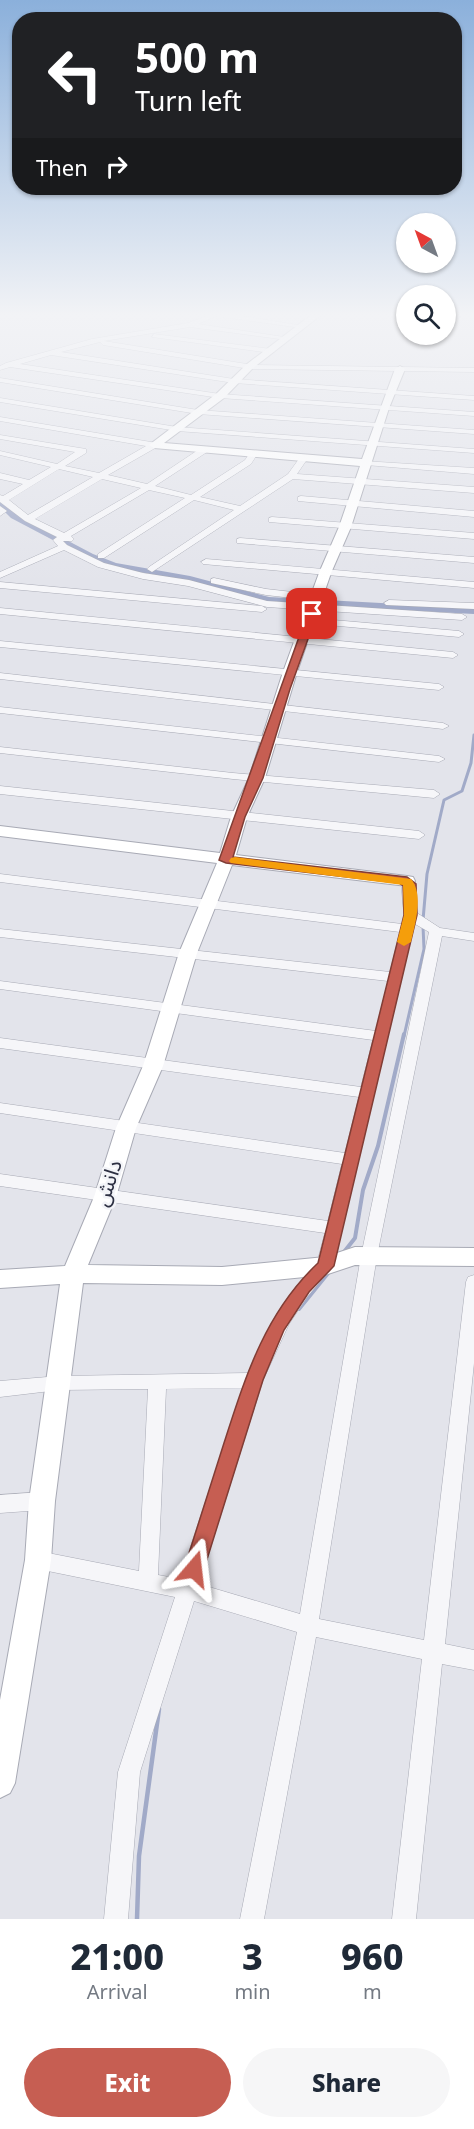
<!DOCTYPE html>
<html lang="en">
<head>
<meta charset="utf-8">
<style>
  :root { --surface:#fff; --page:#f6f6f7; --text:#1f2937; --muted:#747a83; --accent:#c65e52 }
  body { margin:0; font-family:"Noto Sans","Noto Sans Arabic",sans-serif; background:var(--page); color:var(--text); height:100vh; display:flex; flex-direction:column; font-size:22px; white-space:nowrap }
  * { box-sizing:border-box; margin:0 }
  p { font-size:20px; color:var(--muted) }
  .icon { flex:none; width:33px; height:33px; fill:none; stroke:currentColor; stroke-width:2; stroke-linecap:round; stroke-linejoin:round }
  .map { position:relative; height:1919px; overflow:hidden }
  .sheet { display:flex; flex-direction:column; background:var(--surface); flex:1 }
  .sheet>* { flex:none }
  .banner { position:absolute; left:12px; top:12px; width:450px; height:183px; border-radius:24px; box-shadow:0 2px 4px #0004; background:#202124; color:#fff; overflow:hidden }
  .needle { width:39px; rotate:319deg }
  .buttons { position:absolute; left:396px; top:213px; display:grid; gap:12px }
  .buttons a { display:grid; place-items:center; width:60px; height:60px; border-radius:50%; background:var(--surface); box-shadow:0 2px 4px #0004; font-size:30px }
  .pin { position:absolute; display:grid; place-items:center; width:51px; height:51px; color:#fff; margin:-26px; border-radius:12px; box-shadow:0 3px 9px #0006 }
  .me { position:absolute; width:66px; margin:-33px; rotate:17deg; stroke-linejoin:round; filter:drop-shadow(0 0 4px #0008) }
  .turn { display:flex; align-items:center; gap:21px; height:126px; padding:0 24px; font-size:27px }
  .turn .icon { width:78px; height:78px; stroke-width:2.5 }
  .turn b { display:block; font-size:42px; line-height:51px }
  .then { display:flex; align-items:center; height:57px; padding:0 24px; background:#0003; gap:12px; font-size:22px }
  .eta { display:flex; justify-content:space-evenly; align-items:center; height:102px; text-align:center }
  .eta b { font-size:36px; font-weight:800; line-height:42px }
  .button { display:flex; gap:12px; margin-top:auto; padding:12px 24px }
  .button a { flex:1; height:69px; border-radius:36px; background:var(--accent); color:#fff; font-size:24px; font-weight:800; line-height:69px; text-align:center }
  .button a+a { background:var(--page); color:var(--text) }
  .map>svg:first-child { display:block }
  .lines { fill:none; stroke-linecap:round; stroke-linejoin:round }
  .stream-far2 { stroke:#a1aac8; stroke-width:3 }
  .stream-far1 { stroke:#a1aac8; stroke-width:4 }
  .stream { stroke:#a1aac8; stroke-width:4.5 }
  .canal { fill:#a1aac8; fill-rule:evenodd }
  .street-casing { stroke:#a8aab5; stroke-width:1 }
  .secondary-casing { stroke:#a8aab5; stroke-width:2 }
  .street { fill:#f6f6f9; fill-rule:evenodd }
  .secondary { fill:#fff; fill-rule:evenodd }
  .route { fill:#c65e52; stroke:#813d35; stroke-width:1.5 }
  .slow { fill:#f59e0b }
  .labels { text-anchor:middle; stroke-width:5; stroke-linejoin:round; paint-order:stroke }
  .street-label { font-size:21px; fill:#2c2f42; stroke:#f3f4f8 }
</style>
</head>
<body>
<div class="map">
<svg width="474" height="1919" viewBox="0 0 474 1919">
  <rect width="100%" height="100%" fill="#e3e4eb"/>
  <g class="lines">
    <!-- stream-far2 -->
    <path class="stream-far2" d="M 423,920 L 427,874 L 444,800 L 462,791 L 471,763 L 474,735
      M 404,1036 L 424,949 L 423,926"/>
    <!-- stream-far1 -->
    <path class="stream-far1" d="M 344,1252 L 355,1238 L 363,1190 L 378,1146 L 404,1034
      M 299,1309 L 329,1272"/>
    <!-- stream -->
    <path class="stream" d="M 137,1919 L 139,1856 L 159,1709"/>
    <!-- canal -->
    <path class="canal" d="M 0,501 L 17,514 L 93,554 L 116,563 L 190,576 L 269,597 L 474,608 L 474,614 L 269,603 L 189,581 L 111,567 L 87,558 L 11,518 L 0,507 Z"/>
    <!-- street casing -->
    <g class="street-casing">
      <path id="street" d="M 210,315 L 219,315 L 198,324 L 291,338 L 287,340 L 190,327 L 104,341 L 253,365 L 474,368 L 474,372 L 250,369 L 103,345 L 100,342 L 61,352 L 234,379 L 474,396 L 474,400 L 234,383 L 51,355 L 20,364 L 220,394 L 474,412 L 474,416 L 220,398 L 10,367 L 0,370 L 0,366 L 6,363 L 92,339 L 188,323 Z
        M 220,315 L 235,315 L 304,326 L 301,328 L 223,317 Z
        M 154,334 L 271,349 L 275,351 L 271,353 L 152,337 Z
        M 0,378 L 198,410 L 474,430 L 474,434 L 198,414 L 0,382 Z
        M 0,398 L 177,427 L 474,449 L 474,453 L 177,431 L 0,402 Z
        M 0,417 L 157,443 L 157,447 L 108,475 L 147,484 L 201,448 L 207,448 L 207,452 L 155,486 L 191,495 L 245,460 L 251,451 L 257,451 L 258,453 L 251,464 L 200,497 L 240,506 L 288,474 L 301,456 L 304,456 L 308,458 L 297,474 L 474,487 L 474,493 L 293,479 L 152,572 L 147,569 L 149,567 L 234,510 L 194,500 L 104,558 L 98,558 L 98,554 L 185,498 L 149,490 L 71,536 L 74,539 L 72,541 L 63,541 L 67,545 L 104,563 L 143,573 L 189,580 L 267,601 L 462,614 L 467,617 L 462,620 L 267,607 L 188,586 L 143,579 L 98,567 L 64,550 L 0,578 L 0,572 L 58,546 L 53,540 L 57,537 L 25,521 L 0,502 L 0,495 L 3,496 L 23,484 L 0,479 L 0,473 L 29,480 L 51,467 L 0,455 L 0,451 L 57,464 L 75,452 L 0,439 L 0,435 L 86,449 L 86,453 L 65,466 L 99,473 L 146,446 L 0,421 ZM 59,469 L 93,477 L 28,515 L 9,500 ZM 102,479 L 141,488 L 64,533 L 35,519 Z
        M 363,461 L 474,468 L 474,474 L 366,465 L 363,465 Z
        M 301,496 L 474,511 L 474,517 L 298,501 L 298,497 Z
        M 0,506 L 7,511 L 0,516 Z
        M 272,517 L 474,533 L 474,539 L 269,522 L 269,518 Z
        M 240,538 L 474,557 L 474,563 L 237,543 L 237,539 Z
        M 206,559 L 474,582 L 474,588 L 203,564 L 201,562 Z
        M 214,578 L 266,589 L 319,595 L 324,598 L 319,601 L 266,595 L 211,583 L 211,579 Z
        M 0,582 L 262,606 L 267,609 L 262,612 L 0,588 Z
        M 389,600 L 474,603 L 474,609 L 386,605 L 384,603 Z
        M 0,608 L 453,652 L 458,655 L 453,658 L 0,614 Z
        M 310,618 L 459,631 L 464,634 L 459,637 L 306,623 L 306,619 Z
        M 0,641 L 439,684 L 444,687 L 439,690 L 0,647 Z
        M 0,673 L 443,723 L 449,726 L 443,729 L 0,679 Z
        M 0,707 L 439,756 L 445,759 L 439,762 L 0,713 Z
        M 0,747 L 233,773 L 434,790 L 440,794 L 434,798 L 233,779 L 0,753 Z
        M 0,786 L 419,831 L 425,835 L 419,839 L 0,794 Z
        M 0,874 L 402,924 L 404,915 L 401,881 L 407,877 L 411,878 L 415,884 L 417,913 L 440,928 L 474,933 L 474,941 L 442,936 L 377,1256 L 319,1619 L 424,1640 L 466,1282 L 468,1277 L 474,1275 L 474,1363 L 445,1644 L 474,1650 L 474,1670 L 442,1664 L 416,1919 L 392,1919 L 422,1659 L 316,1637 L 264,1919 L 240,1919 L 297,1632 L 194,1601 L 140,1772 L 128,1919 L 104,1919 L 118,1772 L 175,1597 L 38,1569 L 31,1566 L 28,1560 L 31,1554 L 38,1551 L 139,1571 L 148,1389 L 59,1390 L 0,1397 L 0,1381 L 59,1376 L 248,1373 L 277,1314 L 295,1288 L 317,1263 L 325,1233 L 0,1186 L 0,1174 L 328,1221 L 342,1164 L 0,1113 L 0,1103 L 345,1153 L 359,1097 L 0,1048 L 0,1038 L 361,1087 L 373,1040 L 0,989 L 0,981 L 376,1031 L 388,981 L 0,937 L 0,929 L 390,972 L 400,932 L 0,882 ZM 415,924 L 429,932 L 361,1256 L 300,1614 L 199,1584 L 263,1380 L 289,1324 L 307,1297 L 333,1266 ZM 243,1388 L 180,1579 L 158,1575 L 166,1389 Z
        M 42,1492 L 49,1495 L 52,1501 L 49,1507 L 42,1510 L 0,1513 L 0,1495 Z"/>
    </g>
    <!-- secondary casing -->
    <g class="secondary-casing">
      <path id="secondary" d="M 311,315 L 321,315 L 253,368 L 224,398 L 164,443 L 362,459 L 395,369 L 400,366 L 405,369 L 389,408 L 351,527 L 331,573 L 297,672 L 265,778 L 247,817 L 236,855 L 407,876 L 413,877 L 415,881 L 413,885 L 407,886 L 232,865 L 197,953 L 163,1066 L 136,1128 L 116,1197 L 88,1265 L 222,1267 L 325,1257 L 355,1247 L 474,1248 L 474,1266 L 355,1265 L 325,1275 L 222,1285 L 83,1283 L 55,1501 L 51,1560 L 15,1783 L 10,1793 L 0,1798 L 0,1700 L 25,1560 L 29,1501 L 60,1284 L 0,1288 L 0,1270 L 65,1266 L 94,1197 L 116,1128 L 143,1066 L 179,953 L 217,863 L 0,836 L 0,826 L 220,853 L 231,817 L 249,778 L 283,672 L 319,573 L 339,527 L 360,466 L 154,448 L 149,445 L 216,394 L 247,364 Z"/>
    </g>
    <!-- street -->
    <use href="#street" class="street"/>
    <!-- secondary -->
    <use href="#secondary" class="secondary"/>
  </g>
  <!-- sky -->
  <linearGradient id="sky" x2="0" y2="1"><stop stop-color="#8bb0db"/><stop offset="0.54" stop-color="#f2f3f6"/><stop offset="1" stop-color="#f2f3f6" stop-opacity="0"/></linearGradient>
  <rect width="474" height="583" fill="url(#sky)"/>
  <!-- route -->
  <path class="route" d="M 308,612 L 317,614 L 290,689 L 263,778 L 245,817 L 233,857 L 407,877 L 416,884 L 417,915 L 334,1266 L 309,1292 L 284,1330 L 263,1380 L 204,1569 L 201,1575 L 194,1578 L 187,1575 L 184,1569 C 197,1527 211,1485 224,1443 C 246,1375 265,1313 318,1263 L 404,915 L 403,886 L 399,883 L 226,863 L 219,860 Z"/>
  <!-- slow -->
  <path class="slow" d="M 235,857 L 411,879 C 424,894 415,924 411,942 L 404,946 L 397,942 L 404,915 L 403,885 L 231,863 L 229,861 L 231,858 Z"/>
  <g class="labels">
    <!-- street labels -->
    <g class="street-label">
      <text transform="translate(108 1183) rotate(-71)" y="7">دانش</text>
    </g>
  </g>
</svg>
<div class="buttons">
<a><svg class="needle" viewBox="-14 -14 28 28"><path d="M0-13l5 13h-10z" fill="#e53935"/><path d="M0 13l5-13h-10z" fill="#747a83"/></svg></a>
<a><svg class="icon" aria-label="search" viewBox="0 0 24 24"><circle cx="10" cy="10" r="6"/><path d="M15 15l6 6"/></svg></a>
</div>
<div class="pin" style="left:312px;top:614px;background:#d93025"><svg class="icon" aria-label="arrive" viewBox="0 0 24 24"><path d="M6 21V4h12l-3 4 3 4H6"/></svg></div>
<svg class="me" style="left:194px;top:1569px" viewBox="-20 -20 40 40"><path d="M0-17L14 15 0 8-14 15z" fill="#c65e52" stroke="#fff" stroke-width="4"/></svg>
<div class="banner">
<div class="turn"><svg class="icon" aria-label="left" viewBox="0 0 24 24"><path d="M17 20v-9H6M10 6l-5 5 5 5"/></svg><div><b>500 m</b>Turn left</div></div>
<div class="then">Then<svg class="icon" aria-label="right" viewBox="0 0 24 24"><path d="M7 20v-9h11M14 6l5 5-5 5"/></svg></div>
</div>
</div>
<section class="sheet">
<div class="eta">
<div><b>21:00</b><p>Arrival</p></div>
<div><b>3</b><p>min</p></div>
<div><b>960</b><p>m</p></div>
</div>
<div class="button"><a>Exit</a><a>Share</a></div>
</section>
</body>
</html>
